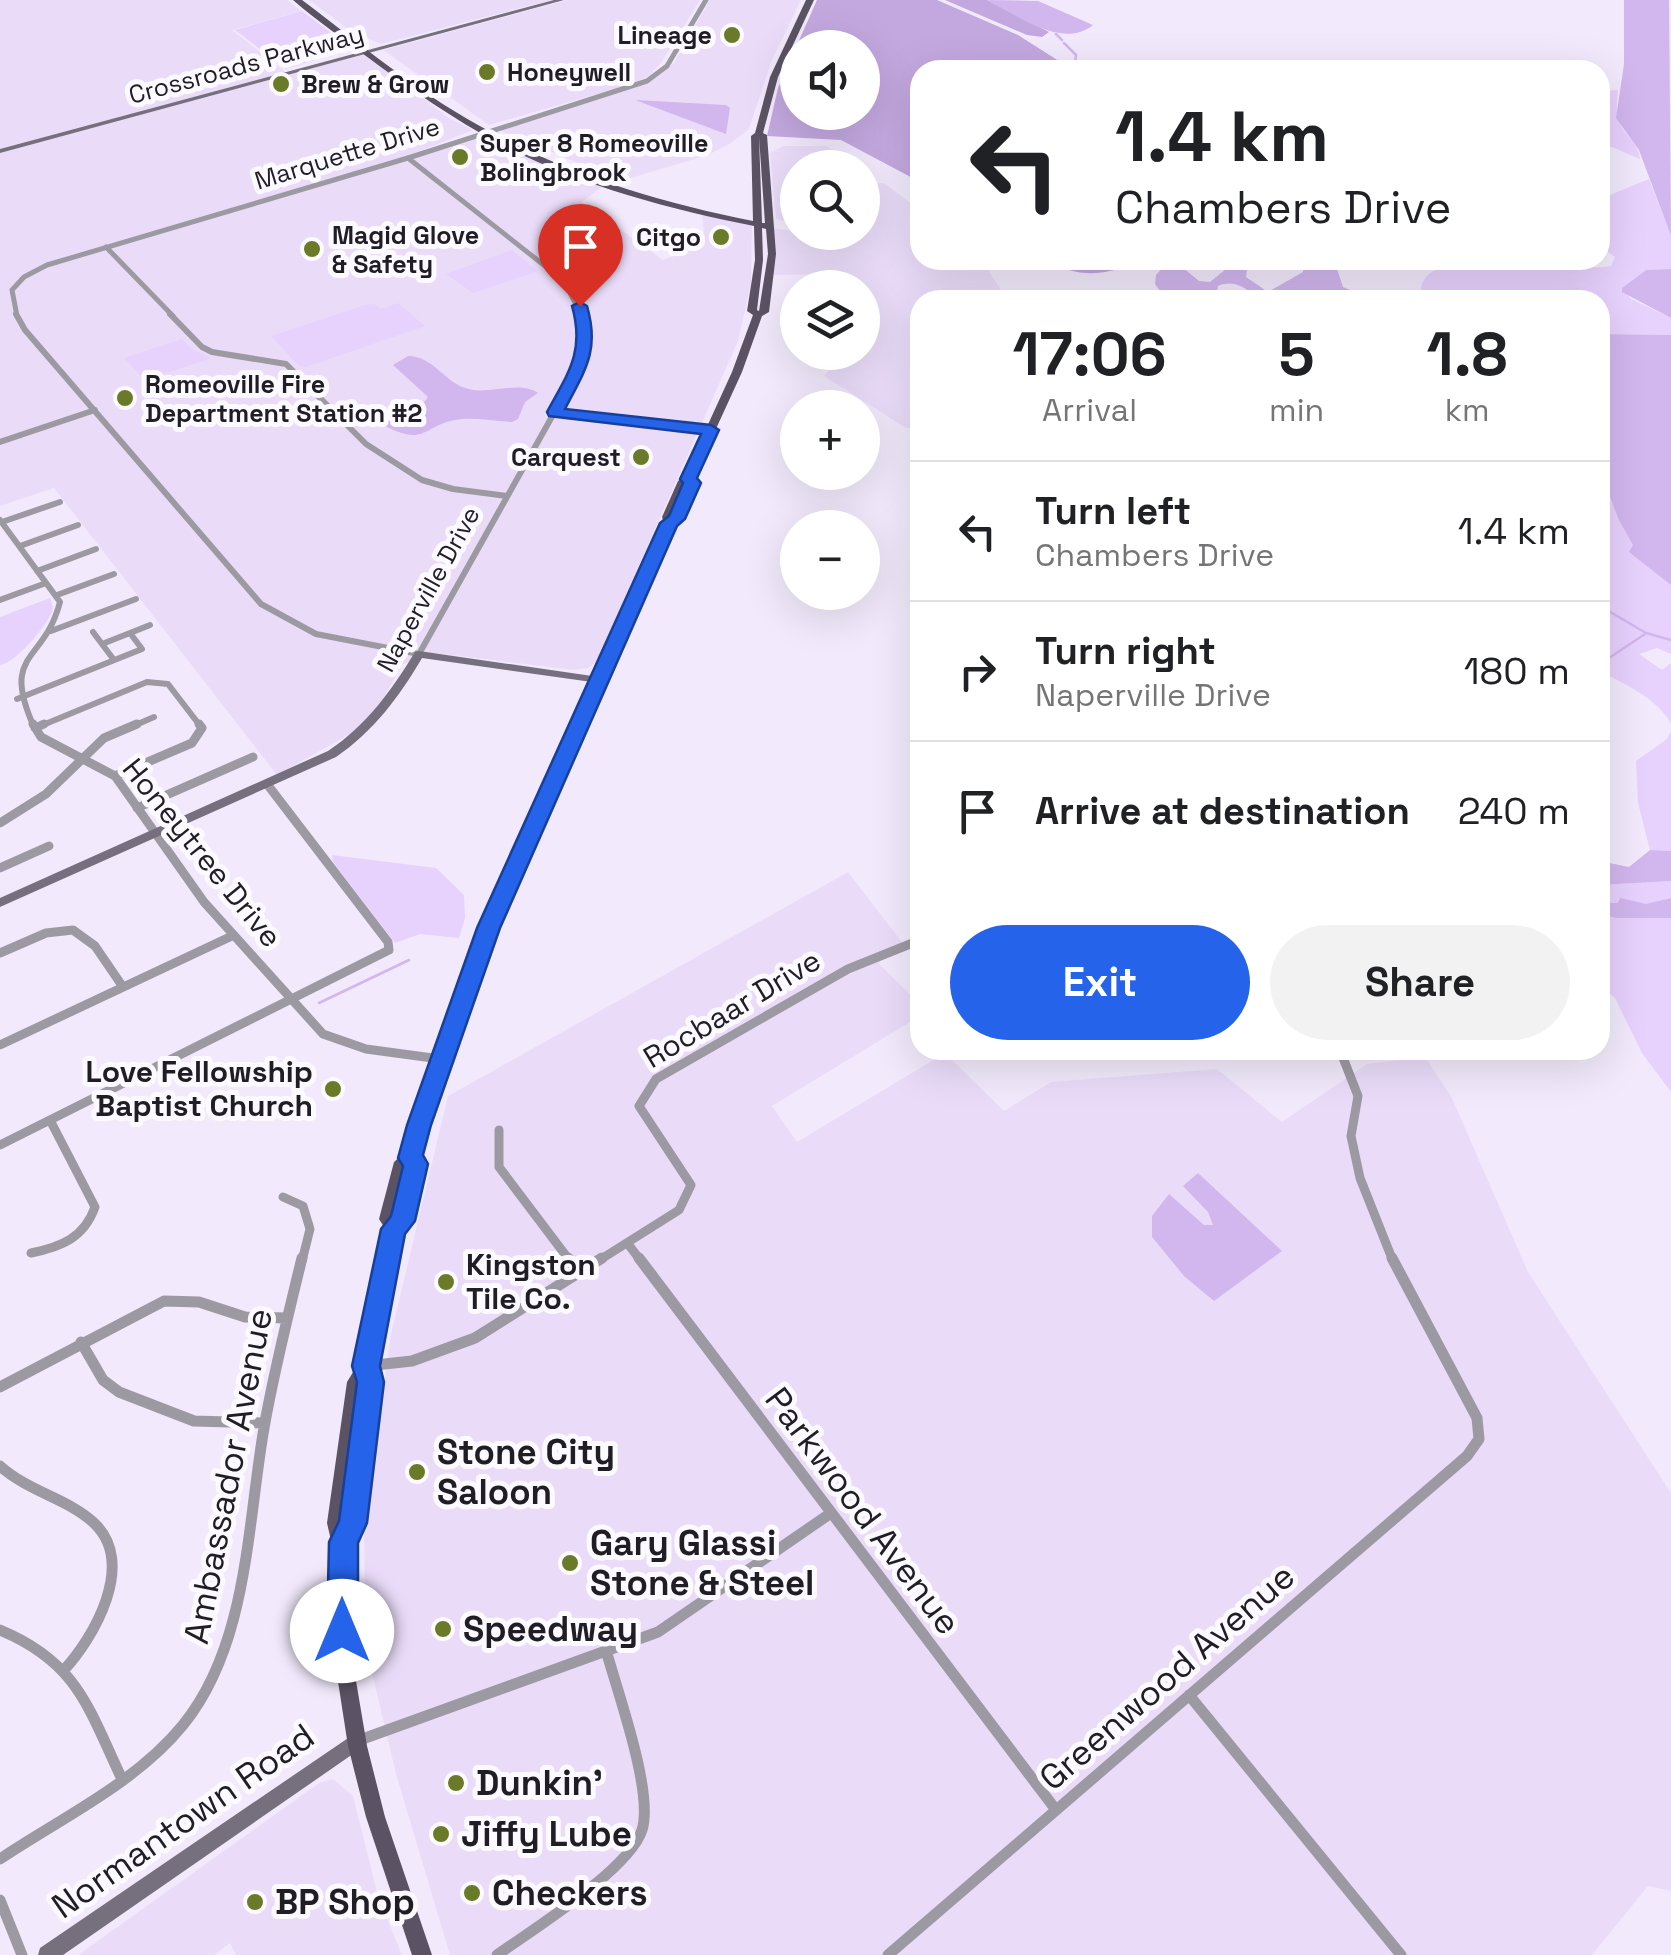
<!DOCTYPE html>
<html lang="en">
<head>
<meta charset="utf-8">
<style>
  :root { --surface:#fff; --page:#f2f2f2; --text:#202124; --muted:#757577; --line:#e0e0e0; --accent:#2563eb }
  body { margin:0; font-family:"Space Grotesk",sans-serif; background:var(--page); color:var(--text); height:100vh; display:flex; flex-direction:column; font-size:38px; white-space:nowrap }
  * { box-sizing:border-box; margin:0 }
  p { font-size:32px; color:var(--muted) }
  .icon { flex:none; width:55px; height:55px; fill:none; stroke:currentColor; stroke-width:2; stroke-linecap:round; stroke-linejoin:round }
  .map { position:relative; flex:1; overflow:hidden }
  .side { position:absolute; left:910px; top:290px; width:700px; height:770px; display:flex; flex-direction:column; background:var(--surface); border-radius:30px; box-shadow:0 10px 40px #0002 }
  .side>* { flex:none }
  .guide { position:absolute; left:910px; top:60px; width:700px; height:210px; border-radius:30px; box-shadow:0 10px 40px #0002; background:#fff; color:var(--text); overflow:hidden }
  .controls { position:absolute; left:780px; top:30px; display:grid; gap:20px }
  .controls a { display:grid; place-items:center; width:100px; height:100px; border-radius:50%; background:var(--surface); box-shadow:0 10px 40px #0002; font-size:50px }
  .pin { position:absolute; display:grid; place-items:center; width:85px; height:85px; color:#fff; margin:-102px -42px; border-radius:50% 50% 50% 0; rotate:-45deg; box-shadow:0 0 10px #0007 }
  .pin .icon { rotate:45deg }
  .me { position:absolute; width:110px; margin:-55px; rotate:0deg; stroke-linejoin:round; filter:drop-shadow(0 0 8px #0008) }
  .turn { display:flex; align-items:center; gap:35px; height:210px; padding:0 40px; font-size:45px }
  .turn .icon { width:130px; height:130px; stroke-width:2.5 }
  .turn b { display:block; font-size:70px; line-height:85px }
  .eta { display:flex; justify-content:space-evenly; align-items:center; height:170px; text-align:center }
  .eta b { font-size:60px; font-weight:700; line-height:70px }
  .button { display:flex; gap:20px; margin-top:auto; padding:20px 40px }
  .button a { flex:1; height:115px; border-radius:60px; background:var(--accent); color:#fff; font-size:40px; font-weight:700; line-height:115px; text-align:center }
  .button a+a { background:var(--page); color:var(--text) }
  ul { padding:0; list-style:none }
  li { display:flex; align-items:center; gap:30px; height:140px; padding:0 40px; border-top:2px solid var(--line) }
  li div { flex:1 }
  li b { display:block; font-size:38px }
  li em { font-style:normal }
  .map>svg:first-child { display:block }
  .built { fill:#eadcf9 }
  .green { fill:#e7d1fd }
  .forest { fill:#c3a8df; fill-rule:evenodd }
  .water { fill:#d2b6ee }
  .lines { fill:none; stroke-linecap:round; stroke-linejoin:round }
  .stream { stroke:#d2b6ee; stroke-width:2.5 }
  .street-far3 { stroke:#9d99a2; stroke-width:5 }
  .street-far2 { stroke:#9d99a2; stroke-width:6 }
  .street-far1 { stroke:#9d99a2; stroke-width:9 }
  .street { stroke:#9d99a2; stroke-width:11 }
  .secondary { fill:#76707e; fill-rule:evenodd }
  .primary { fill:#5b5364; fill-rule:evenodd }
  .route { fill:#2563eb; stroke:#184099; stroke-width:2.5 }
  .poi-dot { fill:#6a7a28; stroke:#fcfaff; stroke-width:4 }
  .labels { text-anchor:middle; stroke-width:10; stroke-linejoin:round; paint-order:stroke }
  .far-poi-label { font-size:25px; font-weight:bold; fill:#211d25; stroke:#fcfaff; text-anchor:start }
  .far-street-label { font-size:25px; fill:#211d25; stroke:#fcfaff }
  .street-label { font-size:30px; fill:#211d25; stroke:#fcfaff }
  .poi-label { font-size:30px; font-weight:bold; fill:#211d25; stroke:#fcfaff; text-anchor:end }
  .near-poi-label { font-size:35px; font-weight:bold; fill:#211d25; stroke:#fcfaff; text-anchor:start }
  .near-street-label { font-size:35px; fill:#211d25; stroke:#fcfaff }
</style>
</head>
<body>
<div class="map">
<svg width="1671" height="1955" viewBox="0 0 1671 1955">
  <rect width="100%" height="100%" fill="#f2eafc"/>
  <!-- built -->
  <path class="built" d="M 0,0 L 287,0 L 301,11 L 232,30 L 288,74 L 365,54 L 449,118 L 473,130 L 415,153 L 423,154 L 487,135 L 603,186 L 582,202 L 663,260 L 705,245 L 702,214 L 752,226 L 751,284 L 738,341 L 597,661 L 588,668 L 573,670 L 436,653 L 403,664 L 378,707 L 352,733 L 277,775 L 54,488 L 0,506 Z
    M 309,0 L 552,0 L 381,44 L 351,31 Z
    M 567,0 L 700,0 L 661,63 L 649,76 L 629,85 L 489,125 L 383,50 Z
    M 710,0 L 801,0 L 771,62 L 749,129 L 731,143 L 708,155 L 621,181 L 496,129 L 649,82 L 674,63 Z
    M 783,146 L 826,146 L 841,154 L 842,167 L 798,168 L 797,224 L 776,219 L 770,153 Z
    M 884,183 L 920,210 L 920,260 L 982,260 L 1007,300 L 920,300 L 920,427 L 906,428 L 824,376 L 843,353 L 862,352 L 862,288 L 845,287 L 841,274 L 772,275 L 772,228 L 798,232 L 862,232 L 863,184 Z
    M 848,872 L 908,950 L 881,959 L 879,964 L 920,1004 L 920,1016 L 772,1106 L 797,1142 L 945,1053 L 1004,1111 L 1051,1082 L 1217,1069 L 1282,1122 L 1367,1064 L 1425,1057 L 1451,1096 L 1528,1272 L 1671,1493 L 1671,1891 L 1648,1886 L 1592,1955 L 450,1955 L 396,1774 L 372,1673 L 365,1606 L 364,1526 L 391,1334 L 448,1096 Z
    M 333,1779 L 353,1796 L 378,1896 L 402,1955 L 236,1955 L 230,1943 L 214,1955 L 78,1955 L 319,1783 Z"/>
  <!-- green -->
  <path class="green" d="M 302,11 L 346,44 L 312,61 L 286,69 L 235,30 Z
    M 1618,90 C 1617,102 1615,111 1620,123 C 1625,136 1638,142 1640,159 L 1600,142 L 1600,91 Z
    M 1649,179 L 1671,236 L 1671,269 L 1646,270 L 1622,288 L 1631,299 L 1671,318 L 1671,335 L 1600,334 L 1600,300 L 1502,300 L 1500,293 L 1481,290 L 1485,300 L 1429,300 L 1421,291 C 1422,238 1572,274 1611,266 L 1615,257 L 1600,246 L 1600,199 Z
    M 512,250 L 538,271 L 473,293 L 446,274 Z
    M 398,303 L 425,326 L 306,367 L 298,365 L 271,336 L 365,305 L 375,304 L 381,309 Z
    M 182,339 L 192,349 L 212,358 L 145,380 L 124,358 Z
    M 1600,456 C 1610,506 1631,549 1671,585 L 1671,654 L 1657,648 L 1639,654 L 1662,670 L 1671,663 L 1671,723 C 1655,697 1626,685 1600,671 Z
    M 50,598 L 53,608 C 49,625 15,663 0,665 L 0,617 Z
    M 1671,731 L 1671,851 L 1650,850 L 1638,803 L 1636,761 L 1667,739 Z
    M 332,855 L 436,868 L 464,895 L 465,918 L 459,938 L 420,934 L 395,943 L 333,862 Z
    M 1671,881 L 1671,898 L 1647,904 L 1600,903 L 1600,885 Z
    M 1600,914 L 1616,918 L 1671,918 L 1671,1092 L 1642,1053 L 1615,998 L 1600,985 Z"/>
  <!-- forest -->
  <path class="forest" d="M 817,0 L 937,0 L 1018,35 L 1073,70 L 920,70 L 920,182 L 841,140 L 767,136 L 778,88 ZM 798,48 L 862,48 L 862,112 L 798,112 Z
    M 945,0 L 987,0 L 1049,32 L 1042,37 L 1027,35 Z
    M 1048,260 L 1144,260 C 1109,274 1081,281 1048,260 Z"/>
  <!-- water -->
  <path class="water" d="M 987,0 L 1038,1 L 1093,25 C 1062,50 1017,15 987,0 Z
    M 1624,0 L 1669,0 L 1671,236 L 1639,150 L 1616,118 L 1624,64 Z
    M 635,100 L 726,105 L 730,108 L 726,134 Z
    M 1228,260 L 1261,260 L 1247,270 L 1246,277 L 1268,292 L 1303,272 L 1303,266 L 1294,260 L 1348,260 L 1336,266 L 1343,287 L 1353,291 L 1332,300 L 1306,300 L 1294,295 L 1253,300 L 1254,295 C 1243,286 1232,280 1218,286 L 1217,292 L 1234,300 L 1166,300 L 1155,284 L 1156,275 L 1168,262 L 1176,262 L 1199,281 L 1210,282 L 1226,269 Z
    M 1671,269 L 1671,318 L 1622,292 L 1622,288 L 1646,270 Z
    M 1600,334 L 1671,335 L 1671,585 L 1629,552 L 1633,545 L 1619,520 L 1600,471 Z
    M 408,356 C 434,356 445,384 469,389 C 491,395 519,380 538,393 L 525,402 L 518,419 L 512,422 C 496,421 479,418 462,419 C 422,423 429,448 385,426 C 395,409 418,413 428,397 L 393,365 Z
    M 1650,850 L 1671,851 L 1671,881 L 1600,885 L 1600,861 L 1629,867 Z
    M 1620,898 L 1646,904 L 1671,898 L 1671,918 L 1616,918 L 1600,914 L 1600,903 L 1618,903 Z
    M 1198,1173 L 1282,1251 L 1214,1301 L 1184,1276 L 1152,1237 L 1152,1216 L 1169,1194 L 1204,1225 L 1213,1225 L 1208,1212 L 1183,1186 Z"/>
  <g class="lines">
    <!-- stream -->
    <path class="stream" d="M 1056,34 L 1062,40
      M 1064,43 L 1076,55 L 1075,65 L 1083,70
      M 1600,606 L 1646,633 L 1671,640
      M 1600,664 L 1645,634
      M 319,1003 L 409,960"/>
    <!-- street-far3 -->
    <path class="street-far3" d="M 408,158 L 564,281 L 582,316
      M 408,158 L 647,81 L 667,66 L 706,0
      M 106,247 L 173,316
      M 17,316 L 12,290 L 24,277 L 47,265 L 408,158"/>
    <!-- street-far2 -->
    <path class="street-far2" d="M 16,314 L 25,330 L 261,604 L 316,634 L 419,654 L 577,372 L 584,348 L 582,314
      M 170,314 L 202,347 L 212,352 L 286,364 L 366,444 L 422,480 L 453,489 L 507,496
      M 555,413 L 711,430
      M 0,442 L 95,410
      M 0,520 L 60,602 C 44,664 0,651 34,727
      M 2,522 L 60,502
      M 20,546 L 78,525
      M 37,571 L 96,549
      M 57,595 L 114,574
      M 0,600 L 46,583
      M 51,631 L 136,599
      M 93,632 L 102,644
      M 130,633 L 150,625
      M 17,699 L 142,649 L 130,633 L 102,644 L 114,660
      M 38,727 L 147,682 L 168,684 L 201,727
      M 131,727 L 154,717"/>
    <!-- street-far1 -->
    <path class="street-far1" d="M 33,724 L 41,737 L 115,776 L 204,902 L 323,1034 L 366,1049 L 440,1059
      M 35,728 L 44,724
      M 115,776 L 192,743 L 202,728 L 199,724
      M 137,808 L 253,757
      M 0,823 L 46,794 L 104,738 L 137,724
      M 0,868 L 49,846
      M 0,953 L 46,933 L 73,930 L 95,946 L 123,987
      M 0,1045 L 234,935
      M 1340,1050 L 1358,1096 L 1351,1136 L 1360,1178 L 1393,1261
      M 499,1130 L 499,1167 L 570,1261
      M 0,1145 L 389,950 L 388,942 L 267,784
      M 283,1197 L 303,1206 L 310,1229 L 302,1261
      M 628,1244 L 641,1261
      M 31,1253 C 61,1247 84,1238 95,1207 L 51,1122
      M 598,1261 L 679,1210 L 691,1185 L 639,1106 L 656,1079 L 848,969 L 920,940"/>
    <!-- street -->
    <path class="street" d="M 568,1258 L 580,1273
      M 639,1258 L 1056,1810
      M 81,1342 L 103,1380 L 119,1392 L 194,1421 L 265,1423
      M 366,1366 L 412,1361 L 475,1338 L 602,1258
      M 0,1387 L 164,1301 L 199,1302 L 245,1317 L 287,1318
      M 0,1466 C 29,1492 69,1499 94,1523 C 137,1563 94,1638 63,1671
      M 0,1630 C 77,1662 88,1707 121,1777
      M 1189,1695 L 1401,1955
      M 357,1741 L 658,1632 L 831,1513
      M 0,1859 C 61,1818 136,1783 183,1725 C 248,1645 247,1526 264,1428 C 274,1371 288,1315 302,1258
      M 0,1900 L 22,1955
      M 497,1955 C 532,1930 630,1869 642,1830 C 654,1792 617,1691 606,1650
      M 888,1955 L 1467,1456 L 1479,1439 L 1477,1418 L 1392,1258"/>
    <!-- secondary -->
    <path class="secondary" d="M 554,0 L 564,0 L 0,153 L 0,149 Z
      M 419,651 L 599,677 L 604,680 L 599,683 L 422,658 C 399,697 374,731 336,757 L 0,907 L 0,898 L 328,751 C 367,725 391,691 415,652 Z
      M 357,1732 L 363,1735 L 366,1741 L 363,1747 L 63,1955 L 38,1955 L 40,1948 Z"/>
    <!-- primary -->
    <path class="primary" d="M 293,0 L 302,0 C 359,43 415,90 478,125 C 563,173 657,202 753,221 L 751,136 L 755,133 L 770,77 L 806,0 L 814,0 L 778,77 L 763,133 L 767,135 L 776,254 L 769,312 L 762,316 L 742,372 L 693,479 L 687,483 L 672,517 L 674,523 C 604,680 528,835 470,997 C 451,1049 434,1102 418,1156 L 424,1164 L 410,1221 L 401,1232 L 374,1366 L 379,1382 L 362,1523 L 351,1546 L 354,1577 L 355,1675 L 367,1746 L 385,1817 L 432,1955 L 412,1955 L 366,1817 L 348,1746 L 337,1675 L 335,1558 L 327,1523 L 347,1382 L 358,1364 L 386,1230 L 379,1219 L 394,1162 L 404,1153 L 428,1075 L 488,915 L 556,757 L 664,523 L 662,517 L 678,481 L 684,477 L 732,372 L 753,315 L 747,311 L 755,260 L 754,226 C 667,209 579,185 500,144 C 453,119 409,88 366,56 C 342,38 316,20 293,0 ZM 759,137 L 765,223 L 762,223 ZM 762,228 L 766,229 L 768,254 L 759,311 L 757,310 L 763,260 Z"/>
  </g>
  <!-- route -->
  <path class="route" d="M 580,302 L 587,306 C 600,351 585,370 565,409 L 711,425 L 719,430 L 697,478 L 701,483 L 685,519 L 677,526 L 500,928 L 431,1125 L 423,1155 L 428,1164 L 415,1221 L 405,1234 L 380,1366 L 384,1382 L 367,1523 L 358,1543 L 358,1631 L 353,1642 L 342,1646 L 332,1642 L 327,1631 L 329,1542 L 339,1521 L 357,1382 L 352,1366 L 381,1229 L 391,1216 L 403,1166 L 398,1158 L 407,1125 L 477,928 L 660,523 L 669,516 L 683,483 L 680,479 L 701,434 L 549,416 L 547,412 C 568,373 585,352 572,306 Z"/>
  <!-- markers -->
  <g class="poi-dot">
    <circle cx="732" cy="35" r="10"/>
    <circle cx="487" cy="72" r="10"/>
    <circle cx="281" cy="84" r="10"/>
    <circle cx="460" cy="157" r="10"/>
    <circle cx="721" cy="237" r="10"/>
    <circle cx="312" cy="249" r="10"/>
    <circle cx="125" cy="398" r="10"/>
    <circle cx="641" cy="457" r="10"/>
    <circle cx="333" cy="1089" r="10"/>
    <circle cx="446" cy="1282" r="10"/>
    <circle cx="417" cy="1472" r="10"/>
    <circle cx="570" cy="1563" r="10"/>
    <circle cx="443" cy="1629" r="10"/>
    <circle cx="456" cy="1783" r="10"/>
    <circle cx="441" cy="1834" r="10"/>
    <circle cx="472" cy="1893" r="10"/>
    <circle cx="255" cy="1902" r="10"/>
  </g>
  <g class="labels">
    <!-- far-poi labels -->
    <g class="far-poi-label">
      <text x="712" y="44" text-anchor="end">Lineage</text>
      <text x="507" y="81">Honeywell</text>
      <text x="301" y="93">Brew &amp; Grow</text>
      <text x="480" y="152">Super 8 Romeoville<tspan x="480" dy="29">Bolingbrook</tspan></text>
      <text x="332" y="244">Magid Glove<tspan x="332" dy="29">&amp; Safety</tspan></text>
      <text x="701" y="246" text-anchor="end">Citgo</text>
      <text x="145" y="393">Romeoville Fire<tspan x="145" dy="29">Department Station #2</tspan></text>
      <text x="621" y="466" text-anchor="end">Carquest</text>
    </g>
    <!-- far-street labels -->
    <g class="far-street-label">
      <text transform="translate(246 64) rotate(-15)" y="9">Crossroads Parkway</text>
      <text transform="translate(347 153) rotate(-17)" y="9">Marquette Drive</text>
      <text transform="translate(428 589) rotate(-61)" y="9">Naperville Drive</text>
    </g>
    <!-- street labels -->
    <g class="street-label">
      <text transform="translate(202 853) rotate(51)" y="10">Honeytree Drive</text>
      <text transform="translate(732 1009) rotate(-31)" y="10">Rocbaar Drive</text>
    </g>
    <!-- poi labels -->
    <g class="poi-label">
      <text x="313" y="1082">Love Fellowship<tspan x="313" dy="34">Baptist Church</tspan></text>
      <text x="466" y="1275" text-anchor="start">Kingston<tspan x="466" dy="34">Tile Co.</tspan></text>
    </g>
    <!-- near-poi labels -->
    <g class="near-poi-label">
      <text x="437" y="1464">Stone City<tspan x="437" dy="40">Saloon</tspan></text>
      <text x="590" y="1555">Gary Glassi<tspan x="590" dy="40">Stone &amp; Steel</tspan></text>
      <text x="463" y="1641">Speedway</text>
      <text x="476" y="1795">Dunkin'</text>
      <text x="461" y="1846">Jiffy Lube</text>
      <text x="492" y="1905">Checkers</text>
      <text x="275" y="1914">BP Shop</text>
    </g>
    <!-- near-street labels -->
    <g class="near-street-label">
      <text transform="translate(228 1476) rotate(-79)" y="12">Ambassador Avenue</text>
      <text transform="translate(863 1511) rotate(53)" y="12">Parkwood Avenue</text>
      <text transform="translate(1167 1677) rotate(-41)" y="12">Greenwood Avenue</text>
      <text transform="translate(183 1821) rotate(-35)" y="12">Normantown Road</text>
    </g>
  </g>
</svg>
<div class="controls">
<a><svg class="icon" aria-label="sound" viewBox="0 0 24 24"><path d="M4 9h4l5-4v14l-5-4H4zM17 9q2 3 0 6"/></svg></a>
<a><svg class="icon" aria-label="search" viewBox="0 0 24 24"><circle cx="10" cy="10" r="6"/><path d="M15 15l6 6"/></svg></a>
<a><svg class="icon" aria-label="layers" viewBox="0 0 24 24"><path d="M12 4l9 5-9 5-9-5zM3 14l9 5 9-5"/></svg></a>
<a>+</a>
<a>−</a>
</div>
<div class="pin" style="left:580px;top:306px;background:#d93025"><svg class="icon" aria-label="arrive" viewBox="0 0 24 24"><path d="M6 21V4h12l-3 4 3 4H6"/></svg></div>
<svg class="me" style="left:342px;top:1631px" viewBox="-20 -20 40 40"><circle r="19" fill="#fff"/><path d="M0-13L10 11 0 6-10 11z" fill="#2563eb"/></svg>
<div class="guide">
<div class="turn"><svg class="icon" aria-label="left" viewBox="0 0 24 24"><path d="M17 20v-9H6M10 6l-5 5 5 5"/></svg><div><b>1.4 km</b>Chambers Drive</div></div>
</div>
<section class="side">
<div class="eta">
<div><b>17:06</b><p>Arrival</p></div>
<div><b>5</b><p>min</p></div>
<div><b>1.8</b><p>km</p></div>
</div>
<ul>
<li><svg class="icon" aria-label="left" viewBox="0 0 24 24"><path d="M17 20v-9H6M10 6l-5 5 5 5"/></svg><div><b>Turn left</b><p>Chambers Drive</p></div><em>1.4 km</em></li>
<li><svg class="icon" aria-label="right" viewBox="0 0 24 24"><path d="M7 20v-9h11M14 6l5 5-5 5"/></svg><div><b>Turn right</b><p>Naperville Drive</p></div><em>180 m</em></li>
<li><svg class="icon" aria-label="arrive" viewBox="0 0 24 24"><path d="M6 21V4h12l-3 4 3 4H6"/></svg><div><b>Arrive at destination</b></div><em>240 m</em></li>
</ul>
<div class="button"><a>Exit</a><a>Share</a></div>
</section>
</div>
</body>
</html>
